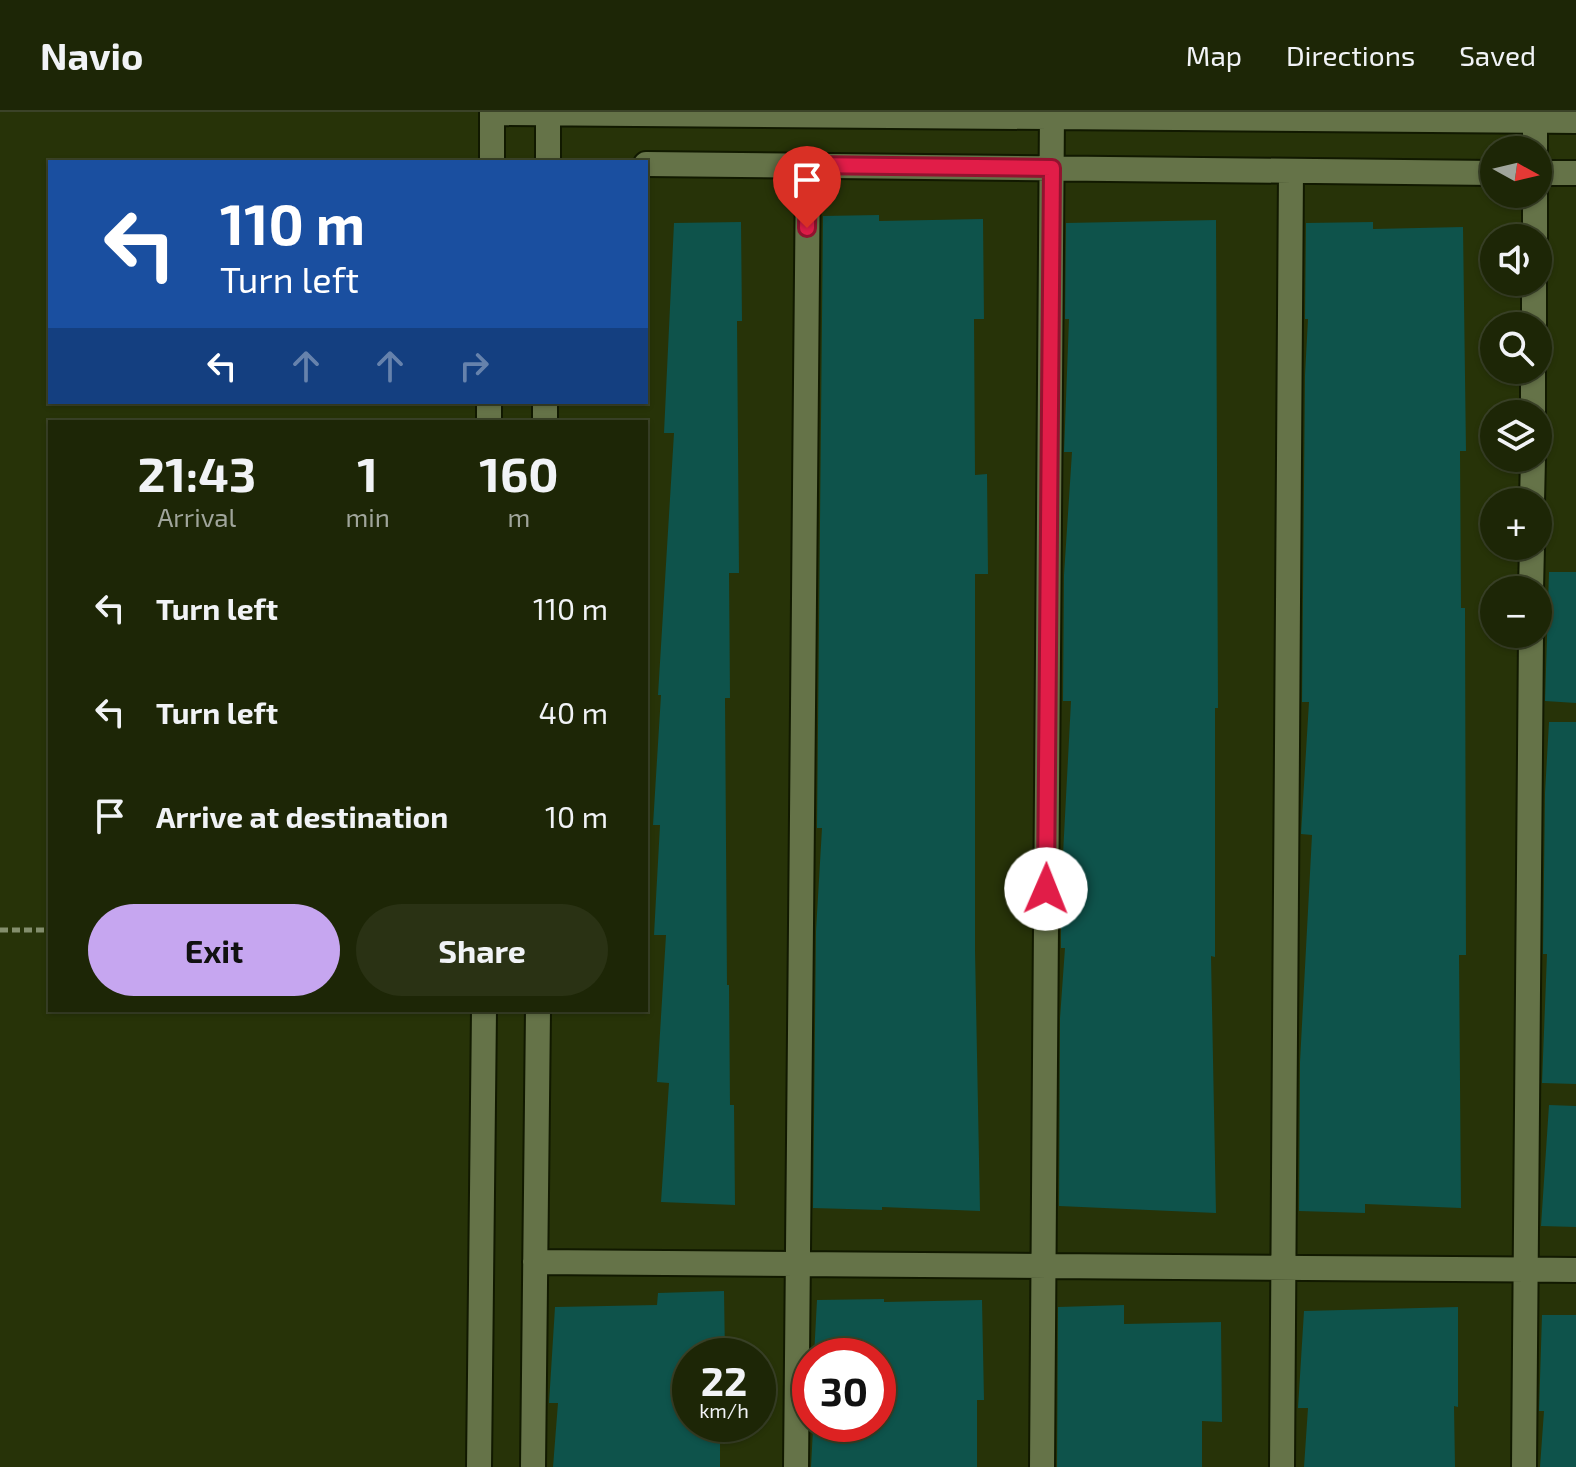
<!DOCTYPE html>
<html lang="en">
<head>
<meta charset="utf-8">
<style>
  :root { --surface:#1d2606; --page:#2a3214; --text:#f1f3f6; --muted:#a0a59b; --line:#3b4328; --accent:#c6a6f0 }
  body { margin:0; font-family:"Exo 2",sans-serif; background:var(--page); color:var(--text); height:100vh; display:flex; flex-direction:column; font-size:30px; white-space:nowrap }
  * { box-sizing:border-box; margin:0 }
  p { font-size:26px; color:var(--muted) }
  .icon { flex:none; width:44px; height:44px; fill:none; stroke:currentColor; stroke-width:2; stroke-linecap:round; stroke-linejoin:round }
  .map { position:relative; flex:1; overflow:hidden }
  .details { position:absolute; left:48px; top:308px; width:600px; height:592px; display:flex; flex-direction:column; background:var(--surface); border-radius:0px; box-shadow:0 2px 6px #0004,0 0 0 2px var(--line) }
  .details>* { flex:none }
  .guide { position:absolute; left:48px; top:48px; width:600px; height:244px; border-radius:0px; box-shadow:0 2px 6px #0004,0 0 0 2px var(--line); background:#1a4fa0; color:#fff; overflow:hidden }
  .needle { width:52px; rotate:98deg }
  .buttons { position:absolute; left:1480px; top:24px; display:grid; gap:16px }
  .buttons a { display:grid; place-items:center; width:72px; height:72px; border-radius:50%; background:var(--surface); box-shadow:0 2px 6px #0004,0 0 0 2px var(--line); font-size:40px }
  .speed { position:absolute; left:672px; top:1226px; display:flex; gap:16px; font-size:40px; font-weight:700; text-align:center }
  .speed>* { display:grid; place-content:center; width:104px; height:104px; border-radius:50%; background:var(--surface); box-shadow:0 2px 6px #0004,0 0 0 2px var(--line); line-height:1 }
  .speed small { font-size:20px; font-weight:400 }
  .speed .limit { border:12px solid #d22; background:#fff; color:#111 }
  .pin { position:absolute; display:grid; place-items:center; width:68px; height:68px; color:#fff; margin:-82px -34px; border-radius:50% 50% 50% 0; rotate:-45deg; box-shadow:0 0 8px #0007 }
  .pin .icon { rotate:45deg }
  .me { position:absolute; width:88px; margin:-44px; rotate:1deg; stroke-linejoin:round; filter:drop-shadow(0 0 6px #0008) }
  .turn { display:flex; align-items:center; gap:28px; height:168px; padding:0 40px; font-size:36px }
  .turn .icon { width:104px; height:104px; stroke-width:2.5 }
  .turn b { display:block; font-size:56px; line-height:68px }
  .lanes { display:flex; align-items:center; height:76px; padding:0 40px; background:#0003; justify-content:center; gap:40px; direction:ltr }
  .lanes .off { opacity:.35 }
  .eta { display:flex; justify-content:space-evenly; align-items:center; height:136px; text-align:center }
  .eta b { font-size:48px; font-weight:700; line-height:56px }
  .cta { display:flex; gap:16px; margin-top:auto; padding:16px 40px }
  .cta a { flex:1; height:92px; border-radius:48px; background:var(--accent); color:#111; font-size:32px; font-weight:700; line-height:92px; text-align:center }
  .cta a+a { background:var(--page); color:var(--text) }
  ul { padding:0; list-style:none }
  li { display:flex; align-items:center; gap:24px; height:104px; padding:0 40px }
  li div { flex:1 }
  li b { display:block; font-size:30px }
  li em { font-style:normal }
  header { display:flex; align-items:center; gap:48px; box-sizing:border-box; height:112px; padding:0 40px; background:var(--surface); border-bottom:2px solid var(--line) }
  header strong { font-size:38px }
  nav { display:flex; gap:44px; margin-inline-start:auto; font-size:28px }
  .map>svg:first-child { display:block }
  .building { fill:#0e534b }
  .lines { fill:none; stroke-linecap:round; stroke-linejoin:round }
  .minor-casing { stroke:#111900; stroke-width:28 }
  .path { stroke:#838e6c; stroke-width:5; stroke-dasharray:8 4; stroke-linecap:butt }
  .minor { stroke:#657348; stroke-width:24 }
  .route-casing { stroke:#92132f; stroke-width:20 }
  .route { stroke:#e11d48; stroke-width:14 }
</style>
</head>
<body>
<header>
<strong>Navio</strong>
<nav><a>Map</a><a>Directions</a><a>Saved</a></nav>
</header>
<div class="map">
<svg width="1576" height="1355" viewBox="0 0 1576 1355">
  <rect width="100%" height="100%" fill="#273308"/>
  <!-- building -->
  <path class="building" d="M 879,103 L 879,109 L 983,107 L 984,207 L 974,207 L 975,363 L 987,362 L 988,462 L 975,462 L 975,838 L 980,1099 L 882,1095 L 882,1098 L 813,1096 L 816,819 L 822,716 L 817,716 L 823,104 Z
    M 1216,108 L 1218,596 L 1215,596 L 1215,845 L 1211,844 L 1216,1101 L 1059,1094 L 1060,906 L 1065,836 L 1061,836 L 1061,781 L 1071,589 L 1063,589 L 1064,463 L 1072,340 L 1064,340 L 1069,207 L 1065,207 L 1066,111 Z
    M 741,110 L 742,209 L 737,209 L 739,461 L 729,461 L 730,586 L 725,586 L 727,873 L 729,873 L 730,993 L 734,993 L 735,1093 L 661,1090 L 669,971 L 657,970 L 666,823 L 654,823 L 660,713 L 653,713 L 661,583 L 658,583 L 674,321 L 664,321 L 674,111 Z
    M 1373,110 L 1373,117 L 1463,115 L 1466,339 L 1460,339 L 1461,496 L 1465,496 L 1466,843 L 1459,843 L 1461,1096 L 1365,1092 L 1365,1101 L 1299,1099 L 1300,950 L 1312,723 L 1301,722 L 1309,590 L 1302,590 L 1305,263 L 1308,207 L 1305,207 L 1306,111 Z
    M 1549,460 L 1576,460 L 1576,591 L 1545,589 Z
    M 1549,610 L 1576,610 L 1576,972 L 1542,971 L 1547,842 L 1543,842 L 1545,681 Z
    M 1549,993 L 1576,994 L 1576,1115 L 1541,1114 Z
    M 724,1179 L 725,1244 L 690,1244 L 690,1314 L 720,1313 L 720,1355 L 553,1355 L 558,1291 L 549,1291 L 555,1195 L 657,1193 L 658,1181 Z
    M 884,1187 L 884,1190 L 982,1188 L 984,1288 L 977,1288 L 977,1355 L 811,1355 L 813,1317 L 878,1316 L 878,1244 L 814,1244 L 817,1188 Z
    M 1124,1193 L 1124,1212 L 1221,1210 L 1222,1310 L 1202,1309 L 1202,1355 L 1057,1355 L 1058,1195 Z
    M 1458,1195 L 1458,1295 L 1454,1294 L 1455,1355 L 1304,1355 L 1308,1296 L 1298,1296 L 1304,1199 Z
    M 1542,1203 L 1576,1203 L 1576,1355 L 1540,1355 L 1544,1299 L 1539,1299 Z"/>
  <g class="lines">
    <!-- minor casing -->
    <g class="minor-casing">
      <path id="minor" d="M 492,1 L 1576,9
        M 1535,38 L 1535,0
        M 492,50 L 492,0
        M 548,50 L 548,0
        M 646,52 L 1494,61
        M 1538,61 L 1576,61
        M 1535,126 L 1535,82
        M 1534,214 L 1534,170
        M 1533,302 L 1533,258
        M 489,310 L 489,290
        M 545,310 L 545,290
        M 1532,390 L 1533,346
        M 1531,478 L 1532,434
        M 535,1150 L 1576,1158
        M 479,1355 L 484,898
        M 533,1355 L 538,898
        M 796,1355 L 808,53
        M 1042,1355 L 1052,0
        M 1282,1355 L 1291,59
        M 1524,1355 L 1531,522"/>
    </g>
    <!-- path -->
    <path class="path" d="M 0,818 L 50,818"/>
    <!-- minor -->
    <use href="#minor" class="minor"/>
  </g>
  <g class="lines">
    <!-- route casing -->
    <g class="route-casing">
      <path id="route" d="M 807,116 L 808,53 L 1052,56 L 1046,777"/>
    </g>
    <!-- route -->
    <use href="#route" class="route"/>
  </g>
</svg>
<div class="buttons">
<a><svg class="needle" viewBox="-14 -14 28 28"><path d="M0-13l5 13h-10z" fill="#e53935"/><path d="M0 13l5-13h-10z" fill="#a0a59b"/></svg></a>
<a><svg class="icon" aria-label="sound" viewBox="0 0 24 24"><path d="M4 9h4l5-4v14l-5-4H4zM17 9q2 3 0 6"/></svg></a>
<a><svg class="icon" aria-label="search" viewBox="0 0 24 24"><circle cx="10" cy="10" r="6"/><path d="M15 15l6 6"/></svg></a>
<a><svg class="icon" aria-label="layers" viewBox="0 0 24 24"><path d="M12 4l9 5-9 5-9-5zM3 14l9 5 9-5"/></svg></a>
<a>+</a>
<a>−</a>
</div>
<div class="speed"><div>22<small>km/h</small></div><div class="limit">30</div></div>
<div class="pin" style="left:807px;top:116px;background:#d93025"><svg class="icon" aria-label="arrive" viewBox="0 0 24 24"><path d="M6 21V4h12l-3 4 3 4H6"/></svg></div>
<svg class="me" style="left:1046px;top:777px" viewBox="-20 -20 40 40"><circle r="19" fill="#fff"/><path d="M0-13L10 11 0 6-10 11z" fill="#e11d48"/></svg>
<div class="guide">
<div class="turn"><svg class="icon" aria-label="left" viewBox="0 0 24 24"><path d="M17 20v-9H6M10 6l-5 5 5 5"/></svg><div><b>110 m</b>Turn left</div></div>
<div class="lanes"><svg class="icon" aria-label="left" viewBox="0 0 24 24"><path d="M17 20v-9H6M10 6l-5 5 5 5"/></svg><svg class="icon off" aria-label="ahead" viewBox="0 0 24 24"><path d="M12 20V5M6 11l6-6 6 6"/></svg><svg class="icon off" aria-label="ahead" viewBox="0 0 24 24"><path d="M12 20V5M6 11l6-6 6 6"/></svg><svg class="icon off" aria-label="right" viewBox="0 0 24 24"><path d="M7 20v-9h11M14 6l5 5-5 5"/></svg></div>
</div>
<section class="details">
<div class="eta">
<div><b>21:43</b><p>Arrival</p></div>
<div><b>1</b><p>min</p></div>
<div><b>160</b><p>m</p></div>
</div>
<ul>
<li><svg class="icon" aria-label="left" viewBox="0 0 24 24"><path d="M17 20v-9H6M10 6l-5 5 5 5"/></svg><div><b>Turn left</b></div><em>110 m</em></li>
<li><svg class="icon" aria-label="left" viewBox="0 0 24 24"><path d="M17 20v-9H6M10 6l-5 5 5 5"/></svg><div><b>Turn left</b></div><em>40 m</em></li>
<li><svg class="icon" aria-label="arrive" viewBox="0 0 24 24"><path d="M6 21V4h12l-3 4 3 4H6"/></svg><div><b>Arrive at destination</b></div><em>10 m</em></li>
</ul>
<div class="cta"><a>Exit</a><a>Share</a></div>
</section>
</div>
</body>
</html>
